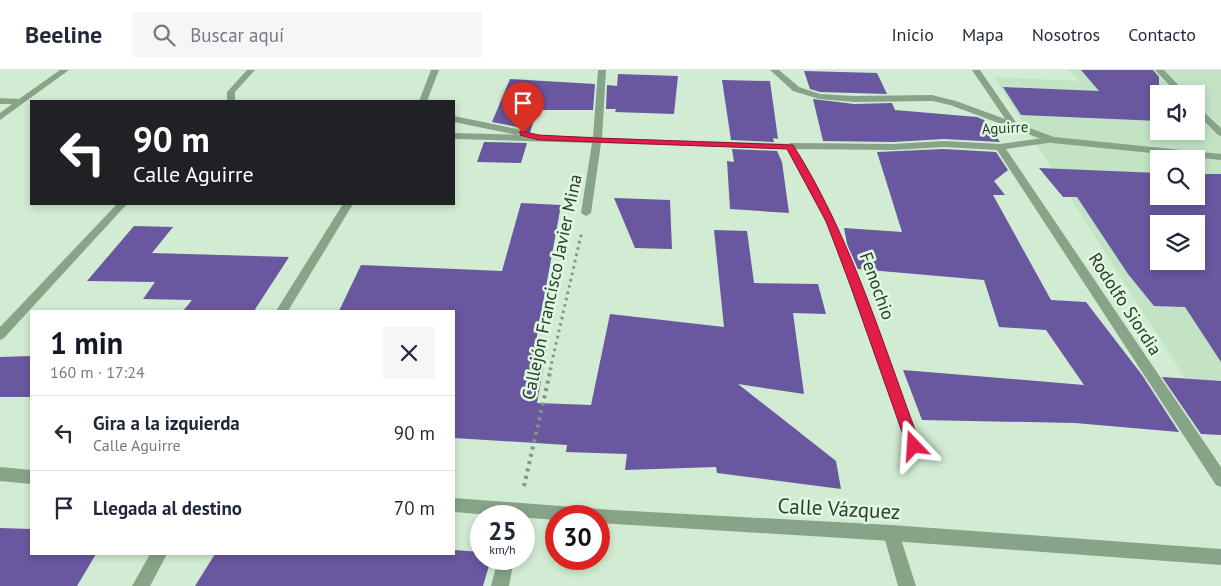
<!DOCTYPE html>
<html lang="es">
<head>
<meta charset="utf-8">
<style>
  :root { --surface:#fff; --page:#f6f6f7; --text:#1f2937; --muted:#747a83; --line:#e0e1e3; --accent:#111827 }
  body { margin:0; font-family:"PT Sans",sans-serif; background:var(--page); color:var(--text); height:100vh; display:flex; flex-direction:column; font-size:19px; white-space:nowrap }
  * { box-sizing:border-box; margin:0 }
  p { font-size:16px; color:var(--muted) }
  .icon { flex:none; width:28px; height:28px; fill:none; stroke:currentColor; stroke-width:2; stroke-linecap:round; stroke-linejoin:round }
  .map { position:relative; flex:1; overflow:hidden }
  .drawer { position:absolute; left:30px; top:240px; width:425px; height:245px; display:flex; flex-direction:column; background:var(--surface); border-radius:0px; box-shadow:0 2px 8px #0003 }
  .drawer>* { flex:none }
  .guide { position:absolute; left:30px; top:30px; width:425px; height:105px; border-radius:0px; box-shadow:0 2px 8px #0003; background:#202124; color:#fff; overflow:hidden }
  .fabs { position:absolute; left:1150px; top:15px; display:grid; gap:10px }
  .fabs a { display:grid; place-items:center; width:55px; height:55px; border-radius:0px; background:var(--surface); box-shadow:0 2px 8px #0003; font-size:25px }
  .speed { position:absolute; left:470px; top:435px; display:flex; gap:10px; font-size:25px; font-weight:700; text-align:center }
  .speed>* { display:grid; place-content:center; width:65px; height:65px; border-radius:50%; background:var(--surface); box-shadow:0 2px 8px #0003; line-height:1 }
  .speed small { font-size:12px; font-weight:400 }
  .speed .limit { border:8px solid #d22; background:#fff; color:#111 }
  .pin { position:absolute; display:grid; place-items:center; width:42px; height:42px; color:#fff; margin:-51px -21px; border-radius:50% 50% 50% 0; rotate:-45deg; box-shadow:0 0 5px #0007 }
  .pin .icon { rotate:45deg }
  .me { position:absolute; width:55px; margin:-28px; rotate:340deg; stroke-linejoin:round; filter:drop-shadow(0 0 4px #0008) }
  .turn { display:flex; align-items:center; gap:18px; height:105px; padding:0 20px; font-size:22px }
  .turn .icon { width:65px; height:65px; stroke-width:2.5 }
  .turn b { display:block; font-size:35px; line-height:42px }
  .round { display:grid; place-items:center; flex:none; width:52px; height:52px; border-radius:0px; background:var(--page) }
  .summary { display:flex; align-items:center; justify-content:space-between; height:85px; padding:0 20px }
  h1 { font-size:30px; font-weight:700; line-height:38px; color:var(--accent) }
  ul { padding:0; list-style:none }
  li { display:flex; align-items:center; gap:15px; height:75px; padding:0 20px; border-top:1px solid var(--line) }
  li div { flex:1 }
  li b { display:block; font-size:19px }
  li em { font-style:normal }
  header { display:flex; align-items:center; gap:30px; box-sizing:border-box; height:70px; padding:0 25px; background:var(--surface); border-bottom:1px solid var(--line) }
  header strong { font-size:24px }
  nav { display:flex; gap:28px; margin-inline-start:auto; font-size:18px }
  .search { width:350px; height:45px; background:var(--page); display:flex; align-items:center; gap:12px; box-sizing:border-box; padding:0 18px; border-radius:0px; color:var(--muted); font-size:19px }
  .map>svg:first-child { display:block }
  .built { fill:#c2e4c5; fill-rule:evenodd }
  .building { fill:#69579f; fill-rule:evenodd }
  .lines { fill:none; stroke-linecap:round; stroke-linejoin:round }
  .path-far1 { stroke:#829583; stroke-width:3; stroke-dasharray:2.5 4; stroke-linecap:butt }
  .path { stroke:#829583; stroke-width:4; stroke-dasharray:3 4.5; stroke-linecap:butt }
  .pedestrian { fill:#87a489; fill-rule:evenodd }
  .minor { fill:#87a489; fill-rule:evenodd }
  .tertiary { fill:#87a489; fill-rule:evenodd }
  .route { fill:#e11d48; stroke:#92132f }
  .labels { text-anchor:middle; stroke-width:5; stroke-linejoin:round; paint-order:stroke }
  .far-street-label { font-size:15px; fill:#2f392f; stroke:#def9df }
  .street-label { font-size:18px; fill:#2f392f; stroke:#def9df }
  .near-street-label { font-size:21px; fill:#2f392f; stroke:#def9df }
</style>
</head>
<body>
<header>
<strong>Beeline</strong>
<div class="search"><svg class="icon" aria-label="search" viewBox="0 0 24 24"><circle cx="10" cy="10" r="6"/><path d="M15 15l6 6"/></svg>Buscar aquí</div>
<nav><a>Inicio</a><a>Mapa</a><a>Nosotros</a><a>Contacto</a></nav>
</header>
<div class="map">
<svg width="1221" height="516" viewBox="0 0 1221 516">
  <rect width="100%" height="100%" fill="#d1ecd2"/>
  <!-- built -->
  <path class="built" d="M 1068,0 L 1221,0 L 1221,365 L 994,7 L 1079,11 ZM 1159,24 L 1196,24 L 1196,61 L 1159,61 ZM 1159,89 L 1196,89 L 1196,126 L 1159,126 ZM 1159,154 L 1196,154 L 1196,191 L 1159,191 Z"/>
  <!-- building -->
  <path class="building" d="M 1081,0 L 1153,0 L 1159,7 L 1159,51 L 1021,45 L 1003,17 L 1099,21 Z
    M 804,1 L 877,3 L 887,24 L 820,22 L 810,19 Z
    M 618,4 L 678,6 L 674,44 L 615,42 L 616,39 L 606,39 L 607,15 L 617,16 Z
    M 510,9 L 595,14 L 593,40 L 537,40 L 530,63 L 523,63 L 523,60 L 517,57 L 492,52 Z
    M 722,10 L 770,11 L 778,69 L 773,68 L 774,72 L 731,70 Z
    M 813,29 L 854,34 L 892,33 L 895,40 L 977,47 L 984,50 L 1000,72 L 944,69 L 893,72 L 823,71 Z
    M 484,72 L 527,73 L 521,93 L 477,92 Z
    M 732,79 L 777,81 L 782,92 L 789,143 L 730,139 L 727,91 L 734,92 Z
    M 944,79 L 996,82 L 1008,100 L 994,111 L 1005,125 L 993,125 L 1051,230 L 1086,232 L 1142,305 L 1179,362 L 1075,353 L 922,350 L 903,300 L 1084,315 L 1046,260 L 999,257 L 984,210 L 858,199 L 847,174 L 844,158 L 902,162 L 877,82 Z
    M 1039,98 L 1159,103 L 1159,126 L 1196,126 L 1196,104 L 1221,104 L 1221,292 L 1185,237 L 1154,236 L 1128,204 L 1077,127 L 1063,127 ZM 1159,154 L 1196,154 L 1196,191 L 1159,191 Z
    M 614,128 L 670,130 L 672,179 L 635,178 Z
    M 521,133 L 561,135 L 535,277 L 547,278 L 537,333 L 591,335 L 610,244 L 724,257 L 714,160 L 747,161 L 754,213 L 818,214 L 826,244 L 793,243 L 804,324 L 738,314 L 836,391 L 841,419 L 717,403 L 716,397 L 625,400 L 627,384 L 566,382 L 567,375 L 454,368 L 454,241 L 339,241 L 361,195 L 502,201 Z
    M 134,156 L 173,157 L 152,183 L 289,187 L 254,241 L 183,241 L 192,230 L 143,229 L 155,212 L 87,211 Z
    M 31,286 L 31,327 L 0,327 L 0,287 Z
    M 1162,307 L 1221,311 L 1221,365 L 1201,364 Z
    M 0,458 L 31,459 L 31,484 L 96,484 L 77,516 L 0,516 Z
    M 454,480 L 481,482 L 481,489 L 491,489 L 483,516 L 195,516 L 215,484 L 454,484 Z"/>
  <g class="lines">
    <!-- path-far1 -->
    <path class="path-far1" d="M 550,300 L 582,161"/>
    <!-- path -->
    <path class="path" d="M 524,416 L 551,298"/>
    <!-- pedestrian -->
    <path class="pedestrian" d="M 972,0 L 980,0 L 1017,54 L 1016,56 L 1010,56 Z
      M 1052,67 L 1055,68 L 1055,72 L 1006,79 L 1221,397 L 1221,417 L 1216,415 L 997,80 L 944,77 L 893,80 L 790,79 L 785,76 L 790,73 L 893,74 L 944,71 L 1000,74 Z"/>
    <!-- minor -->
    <path class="minor" d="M 60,0 L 69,0 L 0,50 L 0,43 L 12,34 L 0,34 L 0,28 L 19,29 Z
      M 247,0 L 255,0 L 235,22 L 235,31 L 227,31 L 227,22 Z
      M 431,0 L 439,0 L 427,31 L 419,31 Z
      M 598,0 L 606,0 L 602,68 L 793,74 C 852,166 883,274 921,376 L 919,380 L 914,382 L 909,380 L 907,376 L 838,183 L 825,151 L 787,79 L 601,73 L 591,143 L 586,146 L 581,143 L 592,73 L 454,69 L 454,63 L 593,67 Z
      M 770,0 L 779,0 L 799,17 L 820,24 L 854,26 L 932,25 L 956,31 L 1054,67 L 1221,84 L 1221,90 L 1052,73 L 950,35 L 932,31 L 854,32 L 819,29 L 793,21 Z
      M 1155,0 L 1164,0 L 1187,24 L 1178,24 Z
      M 1196,35 L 1221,58 L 1221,66 L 1218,65 L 1196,43 Z
      M 454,46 L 517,59 L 522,62 L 517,65 L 454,52 Z
      M 117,134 L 127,134 L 4,268 L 0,270 L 0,257 Z
      M 343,134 L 353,134 L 288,241 L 276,241 Z
      M 891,455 L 897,458 L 899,463 L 916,516 L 898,516 L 883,463 L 885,458 Z
      M 150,484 L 167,484 L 150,516 L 132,516 Z
      M 498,489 L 514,489 L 509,516 L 491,516 Z"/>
    <!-- tertiary -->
    <path class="tertiary" d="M 0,397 L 31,400 L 31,414 L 0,411 Z
      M 454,428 L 613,440 L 891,455 L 1221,479 L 1221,495 L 891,471 L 599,453 L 599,446 L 556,446 L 556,450 L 454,442 Z"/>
  </g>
  <!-- route -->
  <path class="route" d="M 520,61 L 539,65 L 597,68 L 793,75 C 851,167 883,274 921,376 L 919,380 L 914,382 L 909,380 L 907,376 L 851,217 L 826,151 L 787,79 L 539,70 L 520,65 Z"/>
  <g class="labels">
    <!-- far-street labels -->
    <g class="far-street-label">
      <text transform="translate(1005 58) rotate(-3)" y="5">Aguirre</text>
    </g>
    <!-- street labels -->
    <g class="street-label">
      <text transform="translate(877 216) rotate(70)" y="6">Fenochio</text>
      <text transform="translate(552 217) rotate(-78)" y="6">Callejón Francisco Javier Mina</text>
      <text transform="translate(1125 234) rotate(57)" y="6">Rodolfo Siordia</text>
    </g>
    <!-- near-street labels -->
    <g class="near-street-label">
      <text transform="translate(839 439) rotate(3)" y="7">Calle Vázquez</text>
    </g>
  </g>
</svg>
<div class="fabs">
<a><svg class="icon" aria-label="sound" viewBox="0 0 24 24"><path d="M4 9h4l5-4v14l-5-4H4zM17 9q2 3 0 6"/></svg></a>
<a><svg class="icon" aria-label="search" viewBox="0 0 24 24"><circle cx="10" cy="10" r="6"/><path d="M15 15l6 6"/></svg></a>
<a><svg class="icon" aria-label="layers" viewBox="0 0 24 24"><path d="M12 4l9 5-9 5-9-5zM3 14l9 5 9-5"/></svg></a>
</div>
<div class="speed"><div>25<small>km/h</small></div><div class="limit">30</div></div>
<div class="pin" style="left:523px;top:63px;background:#d93025"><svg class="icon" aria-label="arrive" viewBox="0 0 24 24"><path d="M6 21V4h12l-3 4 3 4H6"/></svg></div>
<svg class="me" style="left:914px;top:376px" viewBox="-20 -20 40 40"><path d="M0-17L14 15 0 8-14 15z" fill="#e11d48" stroke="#fff" stroke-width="4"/></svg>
<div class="guide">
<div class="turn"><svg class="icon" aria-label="left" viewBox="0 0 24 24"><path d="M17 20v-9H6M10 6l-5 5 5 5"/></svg><div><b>90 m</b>Calle Aguirre</div></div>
</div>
<section class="drawer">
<div class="summary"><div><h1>1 min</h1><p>160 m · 17:24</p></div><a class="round"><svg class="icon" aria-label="close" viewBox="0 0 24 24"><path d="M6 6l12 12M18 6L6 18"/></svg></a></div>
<ul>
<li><svg class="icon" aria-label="left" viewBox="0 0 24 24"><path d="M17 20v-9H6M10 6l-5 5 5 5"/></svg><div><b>Gira a la izquierda</b><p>Calle Aguirre</p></div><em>90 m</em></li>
<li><svg class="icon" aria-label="arrive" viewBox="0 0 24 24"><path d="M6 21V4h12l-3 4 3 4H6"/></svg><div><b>Llegada al destino</b></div><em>70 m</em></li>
</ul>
</section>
</div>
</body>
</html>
